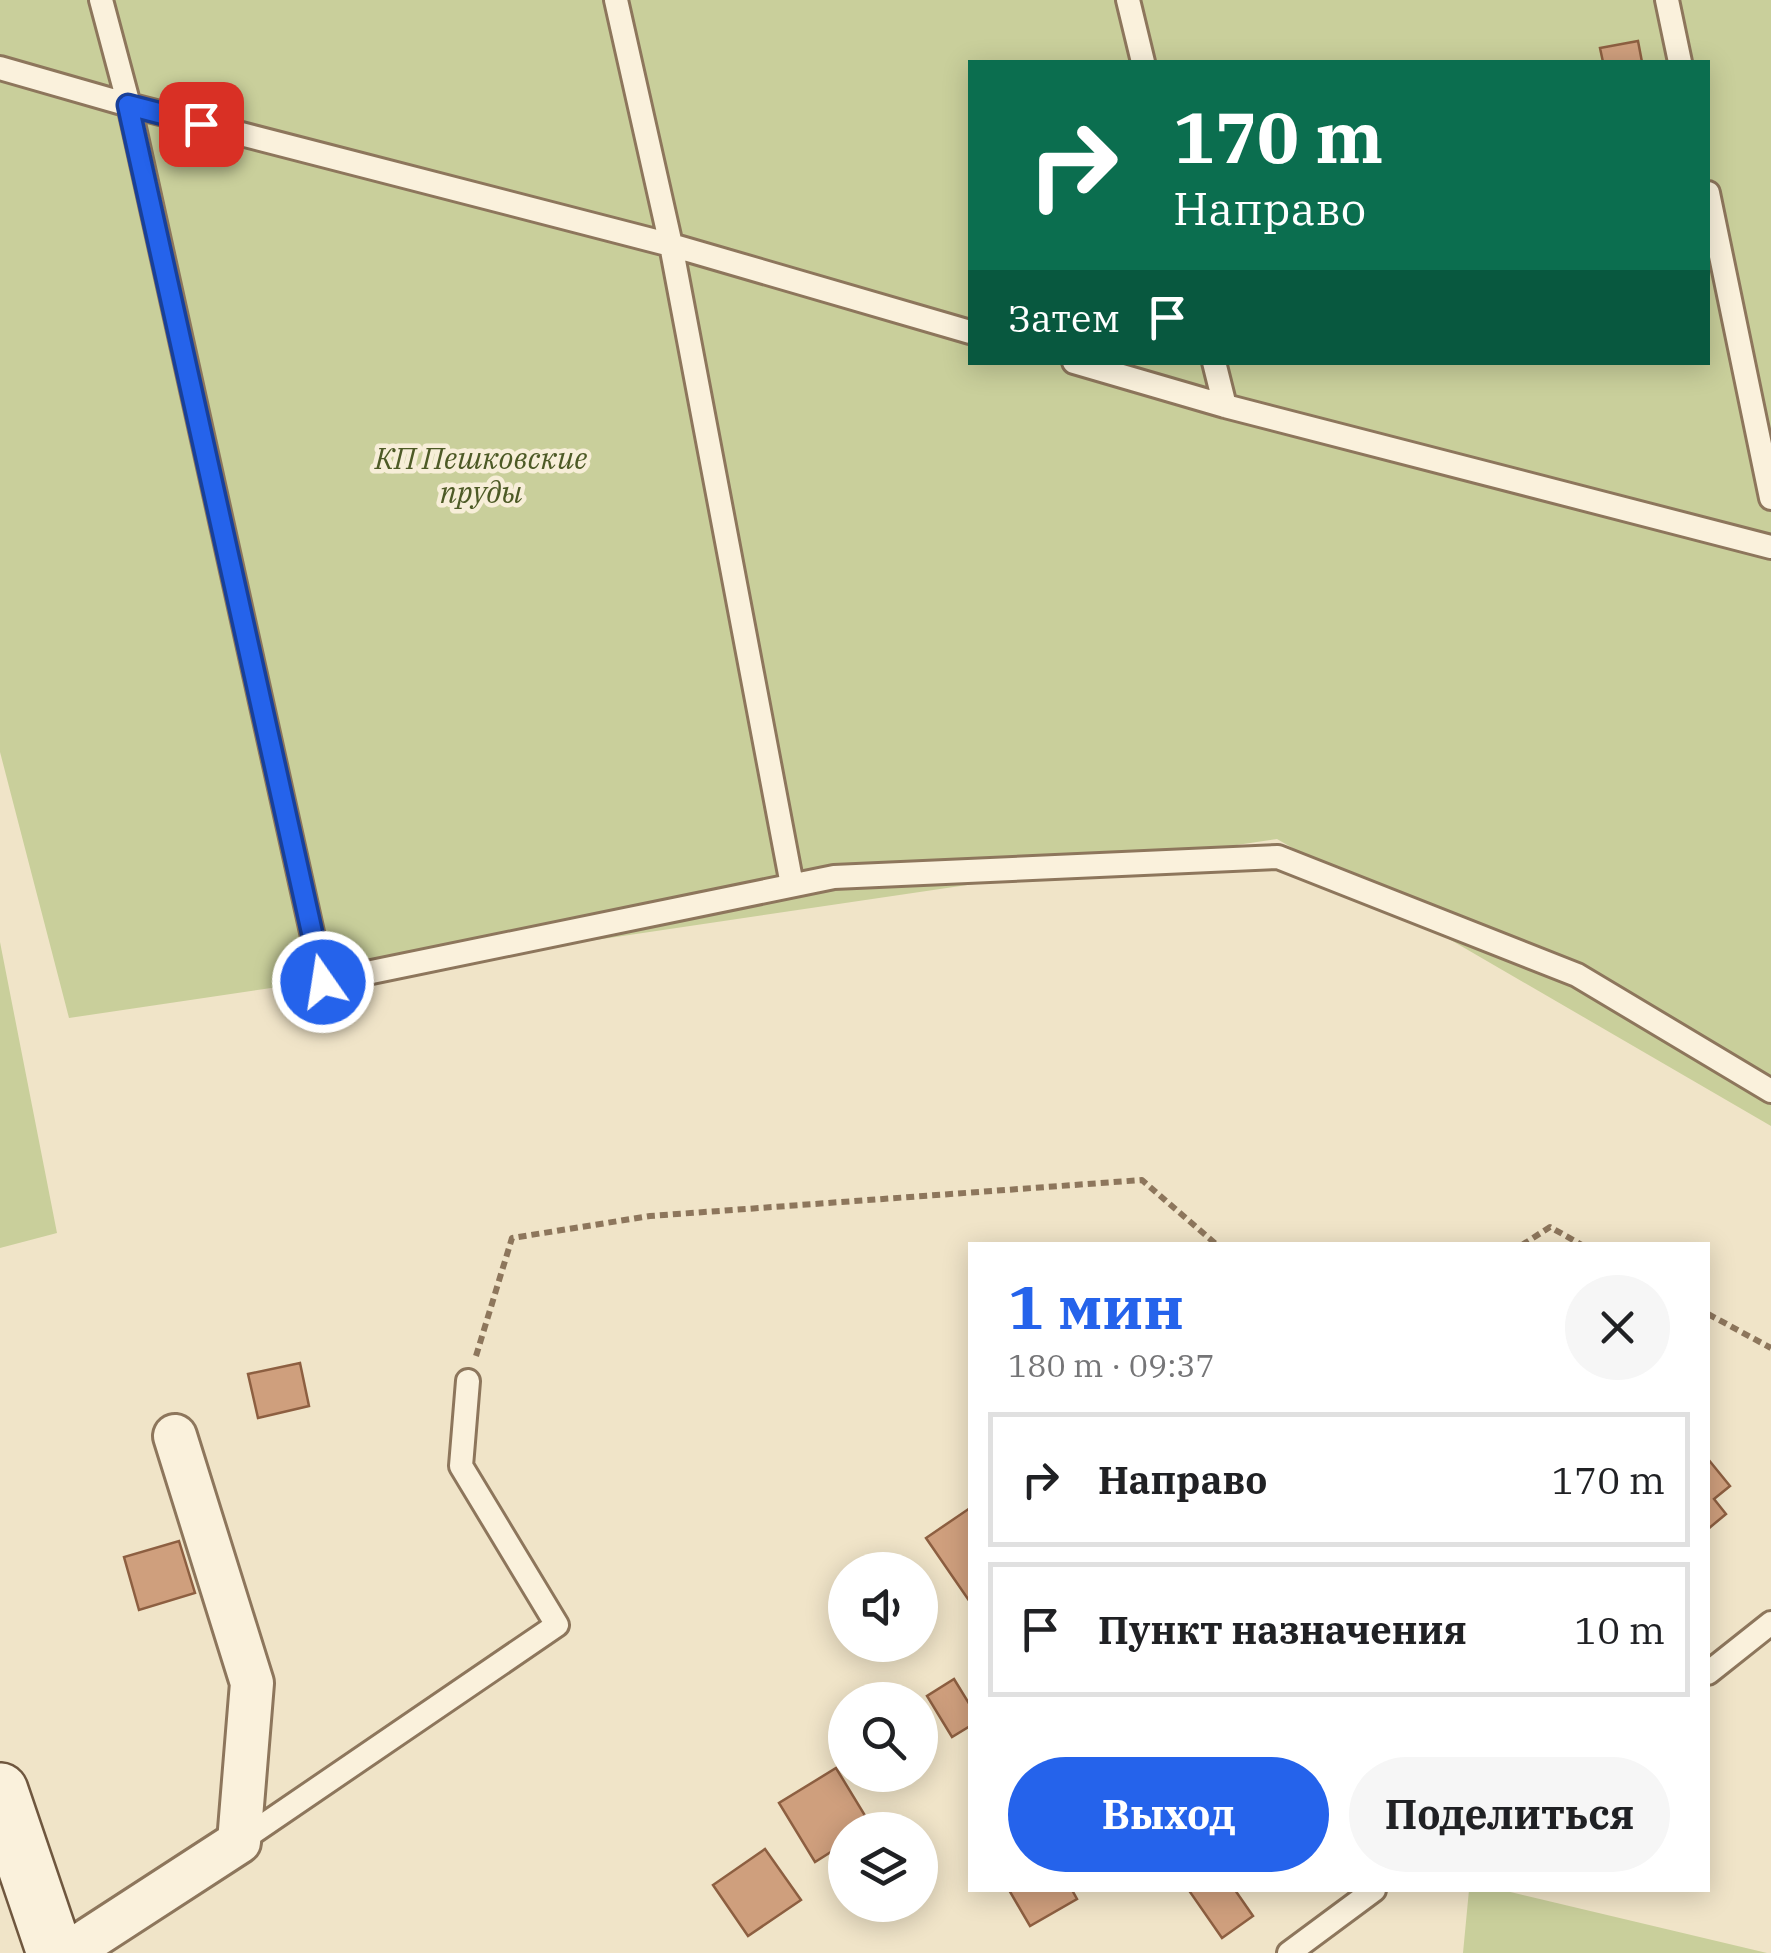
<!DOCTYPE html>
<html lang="ru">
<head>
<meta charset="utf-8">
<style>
  :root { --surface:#fff; --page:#f6f6f6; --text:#202124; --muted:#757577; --line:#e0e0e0; --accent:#2563eb }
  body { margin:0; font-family:"IBM Plex Serif",serif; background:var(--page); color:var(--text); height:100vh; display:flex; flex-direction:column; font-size:38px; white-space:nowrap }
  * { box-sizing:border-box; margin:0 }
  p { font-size:32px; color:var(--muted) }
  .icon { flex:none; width:55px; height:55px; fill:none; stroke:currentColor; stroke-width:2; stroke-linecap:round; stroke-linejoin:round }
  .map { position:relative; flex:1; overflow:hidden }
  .side { position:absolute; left:968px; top:1242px; width:742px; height:650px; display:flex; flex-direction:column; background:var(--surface); border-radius:0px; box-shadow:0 5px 25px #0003 }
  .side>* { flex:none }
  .top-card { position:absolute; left:968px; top:60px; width:742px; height:305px; border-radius:0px; box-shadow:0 5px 25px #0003; background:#0b6e4f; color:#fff; overflow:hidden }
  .tools { position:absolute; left:828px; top:1552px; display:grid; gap:20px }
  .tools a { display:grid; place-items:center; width:110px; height:110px; border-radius:50%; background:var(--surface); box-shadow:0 5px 25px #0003; font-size:50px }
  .pin { position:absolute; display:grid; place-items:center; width:85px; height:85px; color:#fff; margin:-42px; border-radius:20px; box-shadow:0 5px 15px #0006 }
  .me { position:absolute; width:110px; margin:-55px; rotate:347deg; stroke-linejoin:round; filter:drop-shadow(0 0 8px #0008) }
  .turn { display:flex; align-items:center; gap:35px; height:210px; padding:0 40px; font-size:45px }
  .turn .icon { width:130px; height:130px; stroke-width:2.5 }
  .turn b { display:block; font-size:70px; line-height:85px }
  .then { display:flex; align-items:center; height:95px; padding:0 40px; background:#0003; gap:20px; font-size:38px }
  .round { display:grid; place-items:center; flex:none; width:105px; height:105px; border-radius:52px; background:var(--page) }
  .overview { display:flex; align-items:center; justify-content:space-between; height:170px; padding:0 40px }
  h1 { font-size:60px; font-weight:700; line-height:75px; color:var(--accent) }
  .cta { display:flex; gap:20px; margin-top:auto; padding:20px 40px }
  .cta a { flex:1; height:115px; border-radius:60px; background:var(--accent); color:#fff; font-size:40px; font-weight:700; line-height:115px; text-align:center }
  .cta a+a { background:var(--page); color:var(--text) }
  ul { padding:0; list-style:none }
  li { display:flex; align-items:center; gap:30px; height:135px; margin:0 20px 15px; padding:0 20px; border:5px solid var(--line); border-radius:0px }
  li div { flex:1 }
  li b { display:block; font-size:38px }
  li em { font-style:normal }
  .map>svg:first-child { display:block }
  .green { fill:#c9cf9b; fill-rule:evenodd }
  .building { fill:#cf9f7d; stroke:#8d5f41; stroke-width:2.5 }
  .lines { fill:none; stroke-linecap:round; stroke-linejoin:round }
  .lane-casing { stroke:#8d765c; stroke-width:28 }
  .street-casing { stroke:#8d765c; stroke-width:48 }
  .secondary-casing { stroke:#6f573f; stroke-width:60 }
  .path { stroke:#8d765c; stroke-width:6; stroke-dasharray:8 5; stroke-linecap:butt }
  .lane { stroke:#faf1dc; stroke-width:22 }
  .street { stroke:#faf1dc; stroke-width:42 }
  .secondary { stroke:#faf1dc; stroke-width:55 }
  .route-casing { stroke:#184099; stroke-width:25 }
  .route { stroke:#2563eb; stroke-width:18 }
  .labels { text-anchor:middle; stroke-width:9; stroke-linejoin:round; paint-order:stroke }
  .park-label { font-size:30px; font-style:italic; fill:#4d5a26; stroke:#f7eed8 }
</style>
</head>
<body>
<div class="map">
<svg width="1771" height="1953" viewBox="0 0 1771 1953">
  <rect width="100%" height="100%" fill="#f0e4c8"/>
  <!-- green -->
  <path class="green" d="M 0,0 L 1771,0 L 1771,1126 L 1277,839 L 69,1018 L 0,752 ZM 970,62 L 1708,62 L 1708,362 L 970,362 Z
    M 0,942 L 57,1233 L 0,1248 Z
    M 1469,1890 L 1502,1890 L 1767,1953 L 1463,1953 Z"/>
  <!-- building -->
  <path class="building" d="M 1638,41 L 1642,62 L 1603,62 L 1600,48 Z
    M 300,1363 L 309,1406 L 258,1418 L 248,1374 Z
    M 1708,1459 L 1730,1486 L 1714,1499 L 1726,1514 L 1708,1529 Z
    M 970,1508 L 970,1602 L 926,1538 Z
    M 179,1541 L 195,1593 L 139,1610 L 124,1557 Z
    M 954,1679 L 970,1705 L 970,1726 L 952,1737 L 927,1696 Z
    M 836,1768 L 872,1827 L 867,1830 L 845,1830 L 845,1843 L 815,1862 L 779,1803 Z
    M 765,1849 L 801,1900 L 748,1936 L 713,1885 Z
    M 1009,1890 L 1072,1890 L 1077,1899 L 1030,1926 Z
    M 1192,1890 L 1235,1890 L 1253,1916 L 1222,1938 L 1190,1892 Z"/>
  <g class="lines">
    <!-- lane casing -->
    <g class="lane-casing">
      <path id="lane" d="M 101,0 L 129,105 L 323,982 L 834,877 L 1278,857 L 1577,975 L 1771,1091
        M 616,0 L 671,245 L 792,885
        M 1128,0 L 1143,62
        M 1667,0 L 1680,62
        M 0,68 L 129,105 L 671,245 L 970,332
        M 1708,193 L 1771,498
        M 1074,362 L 1225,406 L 1771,547
        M 1214,362 L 1225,406
        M 1708,1673 L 1771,1623
        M 239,1842 L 557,1625 L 461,1466 L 468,1381
        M 1289,1953 L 1374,1890"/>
    </g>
    <!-- street casing -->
    <g class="street-casing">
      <path id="street" d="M 68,1953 L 239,1842 L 252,1683 L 175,1436"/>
    </g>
    <!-- secondary casing -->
    <g class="secondary-casing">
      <path id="secondary" d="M 0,1791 L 55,1953"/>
    </g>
    <!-- path -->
    <path class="path" d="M 1522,1245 L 1550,1227 L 1582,1245
      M 1708,1314 L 1771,1348
      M 476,1356 L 512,1238 L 650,1216 L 1142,1180 L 1217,1245"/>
    <!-- lane -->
    <use href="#lane" class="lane"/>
    <!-- street -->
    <use href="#street" class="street"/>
    <!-- secondary -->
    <use href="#secondary" class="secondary"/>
  </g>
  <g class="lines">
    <!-- route casing -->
    <g class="route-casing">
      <path id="route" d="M 201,124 L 128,105 L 323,982"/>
    </g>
    <!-- route -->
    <use href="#route" class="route"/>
  </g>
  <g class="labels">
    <!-- park labels -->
    <g class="park-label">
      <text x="481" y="469">КП Пешковские<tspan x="481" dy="34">пруды</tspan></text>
    </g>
  </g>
</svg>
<div class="tools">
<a><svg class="icon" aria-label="sound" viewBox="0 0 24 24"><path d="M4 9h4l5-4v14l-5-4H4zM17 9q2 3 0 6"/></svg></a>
<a><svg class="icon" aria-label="search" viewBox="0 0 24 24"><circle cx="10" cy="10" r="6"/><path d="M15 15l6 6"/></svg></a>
<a><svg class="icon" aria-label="layers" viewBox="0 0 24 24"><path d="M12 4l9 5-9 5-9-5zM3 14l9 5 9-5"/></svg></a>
</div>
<div class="pin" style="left:201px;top:124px;background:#d93025"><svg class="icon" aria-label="arrive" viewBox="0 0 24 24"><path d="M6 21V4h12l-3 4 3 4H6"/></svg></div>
<svg class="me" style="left:323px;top:982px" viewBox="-20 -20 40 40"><circle r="17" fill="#2563eb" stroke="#fff" stroke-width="3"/><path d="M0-11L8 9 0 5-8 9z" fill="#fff"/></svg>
<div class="top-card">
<div class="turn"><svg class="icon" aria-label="right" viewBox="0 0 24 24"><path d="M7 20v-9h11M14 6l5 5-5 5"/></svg><div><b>170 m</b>Направо</div></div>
<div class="then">Затем<svg class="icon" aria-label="arrive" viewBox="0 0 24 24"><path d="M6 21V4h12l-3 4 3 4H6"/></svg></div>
</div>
<section class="side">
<div class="overview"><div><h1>1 мин</h1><p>180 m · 09:37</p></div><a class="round"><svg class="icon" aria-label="close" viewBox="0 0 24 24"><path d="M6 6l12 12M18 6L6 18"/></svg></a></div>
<ul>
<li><svg class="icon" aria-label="right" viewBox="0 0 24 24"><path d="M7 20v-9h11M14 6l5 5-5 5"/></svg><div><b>Направо</b></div><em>170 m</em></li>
<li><svg class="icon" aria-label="arrive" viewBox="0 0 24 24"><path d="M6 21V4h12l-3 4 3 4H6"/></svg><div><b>Пункт назначения</b></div><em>10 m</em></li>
</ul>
<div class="cta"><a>Выход</a><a>Поделиться</a></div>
</section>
</div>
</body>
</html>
